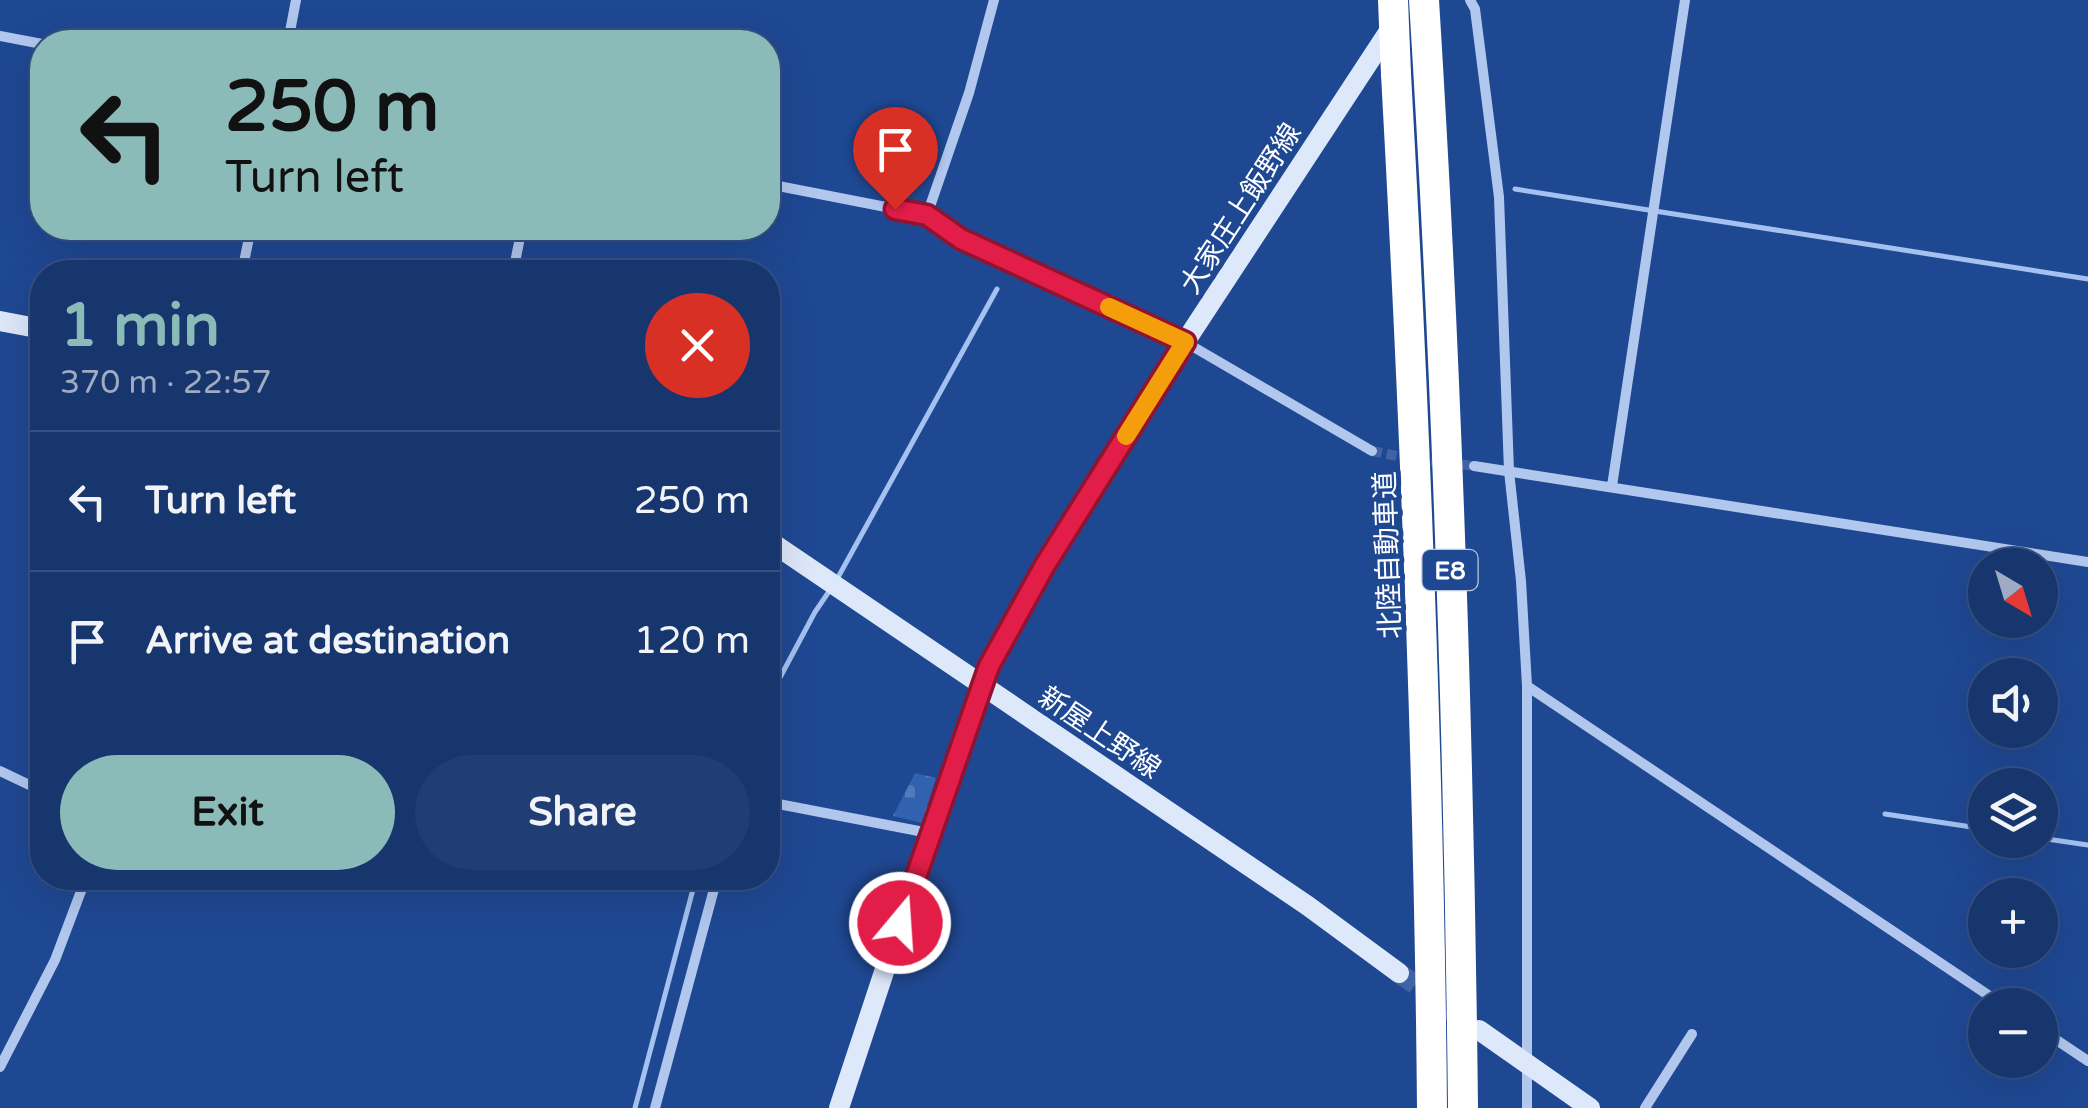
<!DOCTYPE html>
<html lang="en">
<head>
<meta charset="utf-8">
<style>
  :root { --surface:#17366e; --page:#203e73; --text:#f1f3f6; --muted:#9eabc2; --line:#365081; --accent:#8bbbb9 }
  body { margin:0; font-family:"Varela Round","Noto Sans JP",sans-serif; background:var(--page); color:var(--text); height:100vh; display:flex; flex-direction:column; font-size:38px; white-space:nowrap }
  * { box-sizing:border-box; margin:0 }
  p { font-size:32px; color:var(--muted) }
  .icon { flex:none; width:55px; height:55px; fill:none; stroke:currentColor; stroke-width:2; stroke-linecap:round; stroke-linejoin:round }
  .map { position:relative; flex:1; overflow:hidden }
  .sheet { position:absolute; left:30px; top:260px; width:750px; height:630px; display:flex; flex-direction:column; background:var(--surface); border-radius:40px; box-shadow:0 10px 40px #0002,0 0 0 2px var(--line) }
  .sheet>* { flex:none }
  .guide { position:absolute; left:30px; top:30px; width:750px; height:210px; border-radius:40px; box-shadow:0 10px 40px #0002,0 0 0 2px var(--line); background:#8bbbb9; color:#111; overflow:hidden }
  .needle { width:65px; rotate:142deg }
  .fabs { position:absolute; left:1968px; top:548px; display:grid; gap:20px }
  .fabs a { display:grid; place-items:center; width:90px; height:90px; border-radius:50%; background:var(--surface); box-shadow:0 10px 40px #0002,0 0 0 2px var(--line); font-size:50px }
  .pin { position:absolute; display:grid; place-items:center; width:85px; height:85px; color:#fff; margin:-102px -42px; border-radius:50% 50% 50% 0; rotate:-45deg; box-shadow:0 0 10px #0007 }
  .pin .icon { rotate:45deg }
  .me { position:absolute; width:110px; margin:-55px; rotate:18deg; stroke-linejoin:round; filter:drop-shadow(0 0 8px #0008) }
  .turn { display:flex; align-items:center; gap:35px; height:210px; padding:0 30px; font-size:45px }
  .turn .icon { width:130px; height:130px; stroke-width:2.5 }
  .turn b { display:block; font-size:70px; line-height:85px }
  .round { display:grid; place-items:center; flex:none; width:105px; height:105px; border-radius:52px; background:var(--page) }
  .head { display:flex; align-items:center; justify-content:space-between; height:170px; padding:0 30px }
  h1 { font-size:60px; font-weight:700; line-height:75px; color:var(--accent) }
  .primary-button { display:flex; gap:20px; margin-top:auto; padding:20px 30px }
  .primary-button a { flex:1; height:115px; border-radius:60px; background:var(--accent); color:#111; font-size:40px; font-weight:700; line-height:115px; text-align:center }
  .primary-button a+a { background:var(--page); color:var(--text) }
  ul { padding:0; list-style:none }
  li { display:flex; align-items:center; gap:30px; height:140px; padding:0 30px; border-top:2px solid var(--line) }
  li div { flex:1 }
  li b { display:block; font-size:38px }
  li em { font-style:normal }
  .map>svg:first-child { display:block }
  .cemetery { fill:url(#cemetery-stones) }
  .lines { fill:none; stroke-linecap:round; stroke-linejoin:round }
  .stream { stroke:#a4c1ef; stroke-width:5 }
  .street-tunnel { stroke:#4163a3; stroke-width:10; stroke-dasharray:10 5; stroke-linecap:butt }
  .secondary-tunnel { stroke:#4163a3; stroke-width:20; stroke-dasharray:20 10; stroke-linecap:butt }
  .street { stroke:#b1c7ee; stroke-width:10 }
  .secondary { stroke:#dde8fa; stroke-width:20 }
  .highway { stroke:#fff; stroke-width:30 }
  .highway-bridge { stroke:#fff; stroke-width:30 }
  .route-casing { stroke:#92132f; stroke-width:25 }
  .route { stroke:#e11d48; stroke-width:18 }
  .slow { stroke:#f59e0b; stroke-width:18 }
  .labels { text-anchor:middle; stroke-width:10; stroke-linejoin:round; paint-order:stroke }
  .shield { fill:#1f4893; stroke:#bcc8df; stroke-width:2.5 }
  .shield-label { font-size:25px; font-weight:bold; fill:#fff }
  .street-label { font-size:28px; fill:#fff; stroke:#1f4893 }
</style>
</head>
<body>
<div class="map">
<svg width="2088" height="1108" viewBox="0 0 2088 1108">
  <defs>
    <pattern id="cemetery-stones" width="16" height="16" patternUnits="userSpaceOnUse" patternTransform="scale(2.5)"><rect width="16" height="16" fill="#3261b0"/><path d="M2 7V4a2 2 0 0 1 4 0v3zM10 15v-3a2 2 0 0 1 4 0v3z" fill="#5179bc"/></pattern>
  </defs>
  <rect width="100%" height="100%" fill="#1f4893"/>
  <!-- cemetery -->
  <path class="cemetery" d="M 915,773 L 936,778 L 922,823 L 893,816 Z"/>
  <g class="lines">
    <!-- stream -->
    <path class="stream" d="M 1515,189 L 2088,279
      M 836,581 L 997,289
      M 768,700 L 815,612 L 830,590
      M 1885,814 L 1985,829
      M 2040,838 L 2088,845
      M 635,1108 L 696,878"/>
    <!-- street-tunnel -->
    <path class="street-tunnel" d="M 1372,451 L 1412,459 L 1474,466"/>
    <!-- secondary-tunnel -->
    <path class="secondary-tunnel" d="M 1399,973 L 1469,1023"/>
    <!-- street -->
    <path class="street" d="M 1470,0 L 1475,9 L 1499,197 L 1509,471 L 1521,581 L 1527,686 L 1527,1108
      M 0,36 L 42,44
      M 288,42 L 296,0
      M 768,184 L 927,215 L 961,239 L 1185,342 L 1372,451
      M 927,215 L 969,93 L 994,0
      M 242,272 L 251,228
      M 513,272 L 522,228
      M 1474,466 L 2088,562
      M 1612,486 L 1685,0
      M 1527,686 L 2003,1005
      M 0,771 L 42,791
      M 768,802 L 929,833
      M 2040,1029 L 2088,1061
      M 0,1067 L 55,960 L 86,878
      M 655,1108 L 717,878
      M 1645,1108 L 1692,1034"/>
    <!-- secondary -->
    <path class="secondary" d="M 0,321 L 42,329
      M 768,540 L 1308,906 L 1399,973
      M 1479,1030 L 1590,1108
      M 839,1108 L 930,833 L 989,666 L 1045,565 L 1185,342 L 1395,22"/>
    <!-- highway -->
    <path class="highway" d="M 1424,0 C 1447,369 1459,739 1463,1108
      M 1396,74 C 1415,419 1429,763 1432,1108"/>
    <!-- highway-bridge -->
    <path class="highway-bridge" d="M 1393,0 L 1396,74"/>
  </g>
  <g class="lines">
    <!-- route casing -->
    <g class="route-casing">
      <path id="route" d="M 895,209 L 927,215 L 961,239 L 1185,342 L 1045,565 L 989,666 L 900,923"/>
    </g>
    <!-- route -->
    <use href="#route" class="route"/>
    <!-- slow -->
    <path class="slow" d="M 1109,307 L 1185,342 L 1126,436"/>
  </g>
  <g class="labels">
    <!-- shield labels -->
    <rect class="shield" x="1422.5" y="550" width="55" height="40" rx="8"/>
    <g class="shield-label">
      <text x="1450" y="579">E8</text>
    </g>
    <!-- street labels -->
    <g class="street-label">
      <text transform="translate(1240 208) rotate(-57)" y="10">大家庄上飯野線</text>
      <text transform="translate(1387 555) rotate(-92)" y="10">北陸自動車道</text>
      <text transform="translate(1100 732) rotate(34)" y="10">新屋上野線</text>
    </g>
  </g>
</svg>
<div class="fabs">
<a><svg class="needle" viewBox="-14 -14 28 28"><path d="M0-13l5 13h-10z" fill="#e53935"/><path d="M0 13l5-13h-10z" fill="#9eabc2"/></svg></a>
<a><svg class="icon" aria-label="sound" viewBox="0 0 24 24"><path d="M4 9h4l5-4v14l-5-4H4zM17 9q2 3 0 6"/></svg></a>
<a><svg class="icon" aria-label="layers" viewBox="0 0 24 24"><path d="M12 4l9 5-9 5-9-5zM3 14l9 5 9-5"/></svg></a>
<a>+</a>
<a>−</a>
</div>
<div class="pin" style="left:895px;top:209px;background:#d93025"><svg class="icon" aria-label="arrive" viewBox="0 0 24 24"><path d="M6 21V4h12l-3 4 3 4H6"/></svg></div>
<svg class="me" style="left:900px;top:923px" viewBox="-20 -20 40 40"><circle r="17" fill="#e11d48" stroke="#fff" stroke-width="3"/><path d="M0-11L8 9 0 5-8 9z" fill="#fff"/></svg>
<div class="guide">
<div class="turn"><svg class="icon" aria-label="left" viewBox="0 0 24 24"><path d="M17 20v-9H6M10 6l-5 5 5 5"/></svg><div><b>250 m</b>Turn left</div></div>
</div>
<section class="sheet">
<div class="head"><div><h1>1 min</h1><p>370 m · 22:57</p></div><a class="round" style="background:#d93025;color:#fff"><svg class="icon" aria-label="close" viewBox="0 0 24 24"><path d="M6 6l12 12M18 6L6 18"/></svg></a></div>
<ul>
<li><svg class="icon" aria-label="left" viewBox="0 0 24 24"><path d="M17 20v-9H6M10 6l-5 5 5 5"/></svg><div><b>Turn left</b></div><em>250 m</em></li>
<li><svg class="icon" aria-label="arrive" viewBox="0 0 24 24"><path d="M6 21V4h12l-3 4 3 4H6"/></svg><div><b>Arrive at destination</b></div><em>120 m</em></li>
</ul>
<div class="primary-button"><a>Exit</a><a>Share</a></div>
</section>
</div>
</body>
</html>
